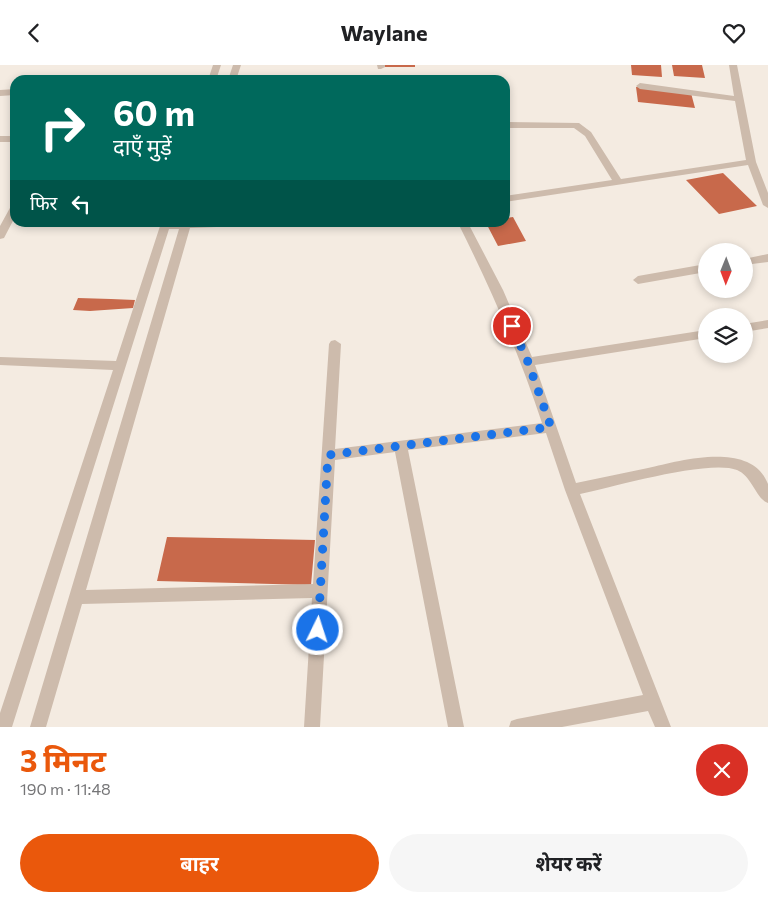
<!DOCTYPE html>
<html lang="hi">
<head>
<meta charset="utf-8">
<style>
  :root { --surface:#fff; --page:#f6f6f6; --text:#202124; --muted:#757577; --accent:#ea580c }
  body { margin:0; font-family:Commissioner,"Noto Sans Devanagari",sans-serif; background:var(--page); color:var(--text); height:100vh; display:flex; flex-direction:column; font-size:19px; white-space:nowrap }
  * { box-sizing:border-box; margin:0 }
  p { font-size:16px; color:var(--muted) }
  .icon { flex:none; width:28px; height:28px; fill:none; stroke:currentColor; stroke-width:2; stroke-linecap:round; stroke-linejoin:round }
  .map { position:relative; height:662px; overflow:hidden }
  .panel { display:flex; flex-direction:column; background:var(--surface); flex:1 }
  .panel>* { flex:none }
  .guide { position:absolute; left:10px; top:10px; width:500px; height:152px; border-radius:15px; box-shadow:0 2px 8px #0003; background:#00695c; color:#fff; overflow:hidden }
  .needle { width:32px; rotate:181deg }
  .buttons { position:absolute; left:698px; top:178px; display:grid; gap:10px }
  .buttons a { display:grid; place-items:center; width:55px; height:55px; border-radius:50%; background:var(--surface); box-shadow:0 2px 8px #0003; font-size:25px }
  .pin { position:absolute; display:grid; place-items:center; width:42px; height:42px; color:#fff; margin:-21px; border:2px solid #fff; border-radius:50%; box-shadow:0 1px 5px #0007 }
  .me { position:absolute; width:55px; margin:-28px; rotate:4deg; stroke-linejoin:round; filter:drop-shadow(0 0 4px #0008) }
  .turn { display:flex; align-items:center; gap:18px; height:105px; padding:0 20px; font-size:22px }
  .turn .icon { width:65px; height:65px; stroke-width:2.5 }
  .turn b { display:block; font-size:35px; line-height:42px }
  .then { display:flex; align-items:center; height:48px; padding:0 20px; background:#0003; gap:10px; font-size:19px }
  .round { display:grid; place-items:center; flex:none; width:52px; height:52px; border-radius:26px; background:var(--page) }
  .head { display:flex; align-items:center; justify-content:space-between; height:85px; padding:0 20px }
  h1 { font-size:30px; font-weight:700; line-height:38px; color:var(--accent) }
  .cta { display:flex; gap:10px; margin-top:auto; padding:10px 20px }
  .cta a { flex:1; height:58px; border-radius:30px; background:var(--accent); color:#fff; font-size:20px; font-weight:700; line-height:58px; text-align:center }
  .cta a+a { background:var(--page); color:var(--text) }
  header { display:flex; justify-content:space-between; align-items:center; height:65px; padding:0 20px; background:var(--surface); font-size:22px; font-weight:700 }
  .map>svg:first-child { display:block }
  .building { fill:#c8694b }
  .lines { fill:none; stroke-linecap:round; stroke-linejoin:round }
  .minor { fill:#cdbbac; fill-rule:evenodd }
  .route { stroke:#1a73e8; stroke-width:9; stroke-dasharray:0 16.2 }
</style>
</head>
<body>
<header><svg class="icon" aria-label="back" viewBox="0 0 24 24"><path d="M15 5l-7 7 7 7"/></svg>Waylane<svg class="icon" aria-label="heart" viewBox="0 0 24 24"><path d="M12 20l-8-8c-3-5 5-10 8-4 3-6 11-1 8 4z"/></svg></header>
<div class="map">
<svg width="768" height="662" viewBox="0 0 768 662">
  <rect width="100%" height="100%" fill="#f4ebe1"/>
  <!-- building -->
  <path class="building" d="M 383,0 L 415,0 L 415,2 L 383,2 Z
    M 631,0 L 661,0 L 662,12 L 632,10 Z
    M 672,0 L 702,0 L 705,13 L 674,11 Z
    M 636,22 L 666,24 L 691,28 L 695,43 L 638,37 Z
    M 723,108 L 757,141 L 719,149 L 686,115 Z
    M 513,152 L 526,176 L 498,181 L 486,158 L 505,158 L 505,153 Z
    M 78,233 L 111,234 L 135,235 L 133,243 L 90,246 L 73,245 Z
    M 167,472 L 315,475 L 311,520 L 157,516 Z"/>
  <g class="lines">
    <!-- minor -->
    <path class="minor" d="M 213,0 L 221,0 L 216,15 L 208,15 Z
      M 233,0 L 241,0 L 236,15 L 228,15 Z
      M 377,0 L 385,0 L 385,2 L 381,4 L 378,4 Z
      M 729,0 L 737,0 L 756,97 L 768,128 L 768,143 L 763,140 L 748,100 L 505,137 L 505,131 L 612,115 L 585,71 L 574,63 L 505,63 L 505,57 L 579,58 L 591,67 L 621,114 L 746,95 L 735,36 L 640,24 L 636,21 L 640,18 L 734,31 Z
      M 15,24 L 15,30 L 0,31 L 0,25 Z
      M 0,71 L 15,71 L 15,77 L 0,77 Z
      M 15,140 L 15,152 L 4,173 L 0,174 L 0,161 L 11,141 Z
      M 161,158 L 248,158 L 243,161 L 190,163 L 86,525 L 313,519 L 329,279 L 331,276 L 335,275 L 341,279 L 335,384 L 542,358 C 519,288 491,224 458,158 L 468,158 L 503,225 L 532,292 L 706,265 L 706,273 L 535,300 L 576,418 C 600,413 624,408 648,403 C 680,396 751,375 768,419 C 768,424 768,432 768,438 C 756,434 752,411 737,405 C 709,394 613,422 580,429 L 671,662 L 655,662 L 648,646 L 562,662 L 509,662 L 511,656 L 517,654 L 643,630 L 565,425 L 546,368 L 408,385 L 464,662 L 448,662 L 395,387 L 335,395 L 320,662 L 304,662 L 312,533 L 82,539 L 46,662 L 30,662 L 179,164 L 169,164 L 12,662 L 0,662 L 0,648 L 113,305 L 0,300 L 0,292 L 116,296 Z
      M 768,189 L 768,197 L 744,200 L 744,194 Z
      M 706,199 L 706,207 L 638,219 L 633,215 L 638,211 Z
      M 768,255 L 768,263 L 744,267 L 744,259 Z"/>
  </g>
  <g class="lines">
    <!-- route -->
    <path class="route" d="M 318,565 L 328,390 L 551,362 L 528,297 L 512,261"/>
  </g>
</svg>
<div class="buttons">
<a><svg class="needle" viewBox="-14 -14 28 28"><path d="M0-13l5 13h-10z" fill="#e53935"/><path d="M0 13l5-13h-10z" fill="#757577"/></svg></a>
<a><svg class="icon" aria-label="layers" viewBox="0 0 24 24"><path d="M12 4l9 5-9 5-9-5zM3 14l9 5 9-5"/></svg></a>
</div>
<div class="pin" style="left:512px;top:261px;background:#d93025"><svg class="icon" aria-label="arrive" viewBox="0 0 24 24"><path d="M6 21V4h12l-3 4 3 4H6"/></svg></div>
<svg class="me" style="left:318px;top:565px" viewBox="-20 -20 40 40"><circle r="17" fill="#1a73e8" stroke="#fff" stroke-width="3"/><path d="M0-11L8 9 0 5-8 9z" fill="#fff"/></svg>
<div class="guide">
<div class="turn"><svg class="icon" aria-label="right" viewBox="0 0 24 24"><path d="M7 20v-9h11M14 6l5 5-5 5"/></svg><div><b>60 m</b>दाएँ मुड़ें</div></div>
<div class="then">फिर<svg class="icon" aria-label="left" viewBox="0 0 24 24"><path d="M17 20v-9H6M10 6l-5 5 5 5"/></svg></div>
</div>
</div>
<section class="panel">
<div class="head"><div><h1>3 मिनट</h1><p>190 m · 11:48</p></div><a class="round" style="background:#d93025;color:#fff"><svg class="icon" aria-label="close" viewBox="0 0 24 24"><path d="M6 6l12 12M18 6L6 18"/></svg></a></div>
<div class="cta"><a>बाहर</a><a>शेयर करें</a></div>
</section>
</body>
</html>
